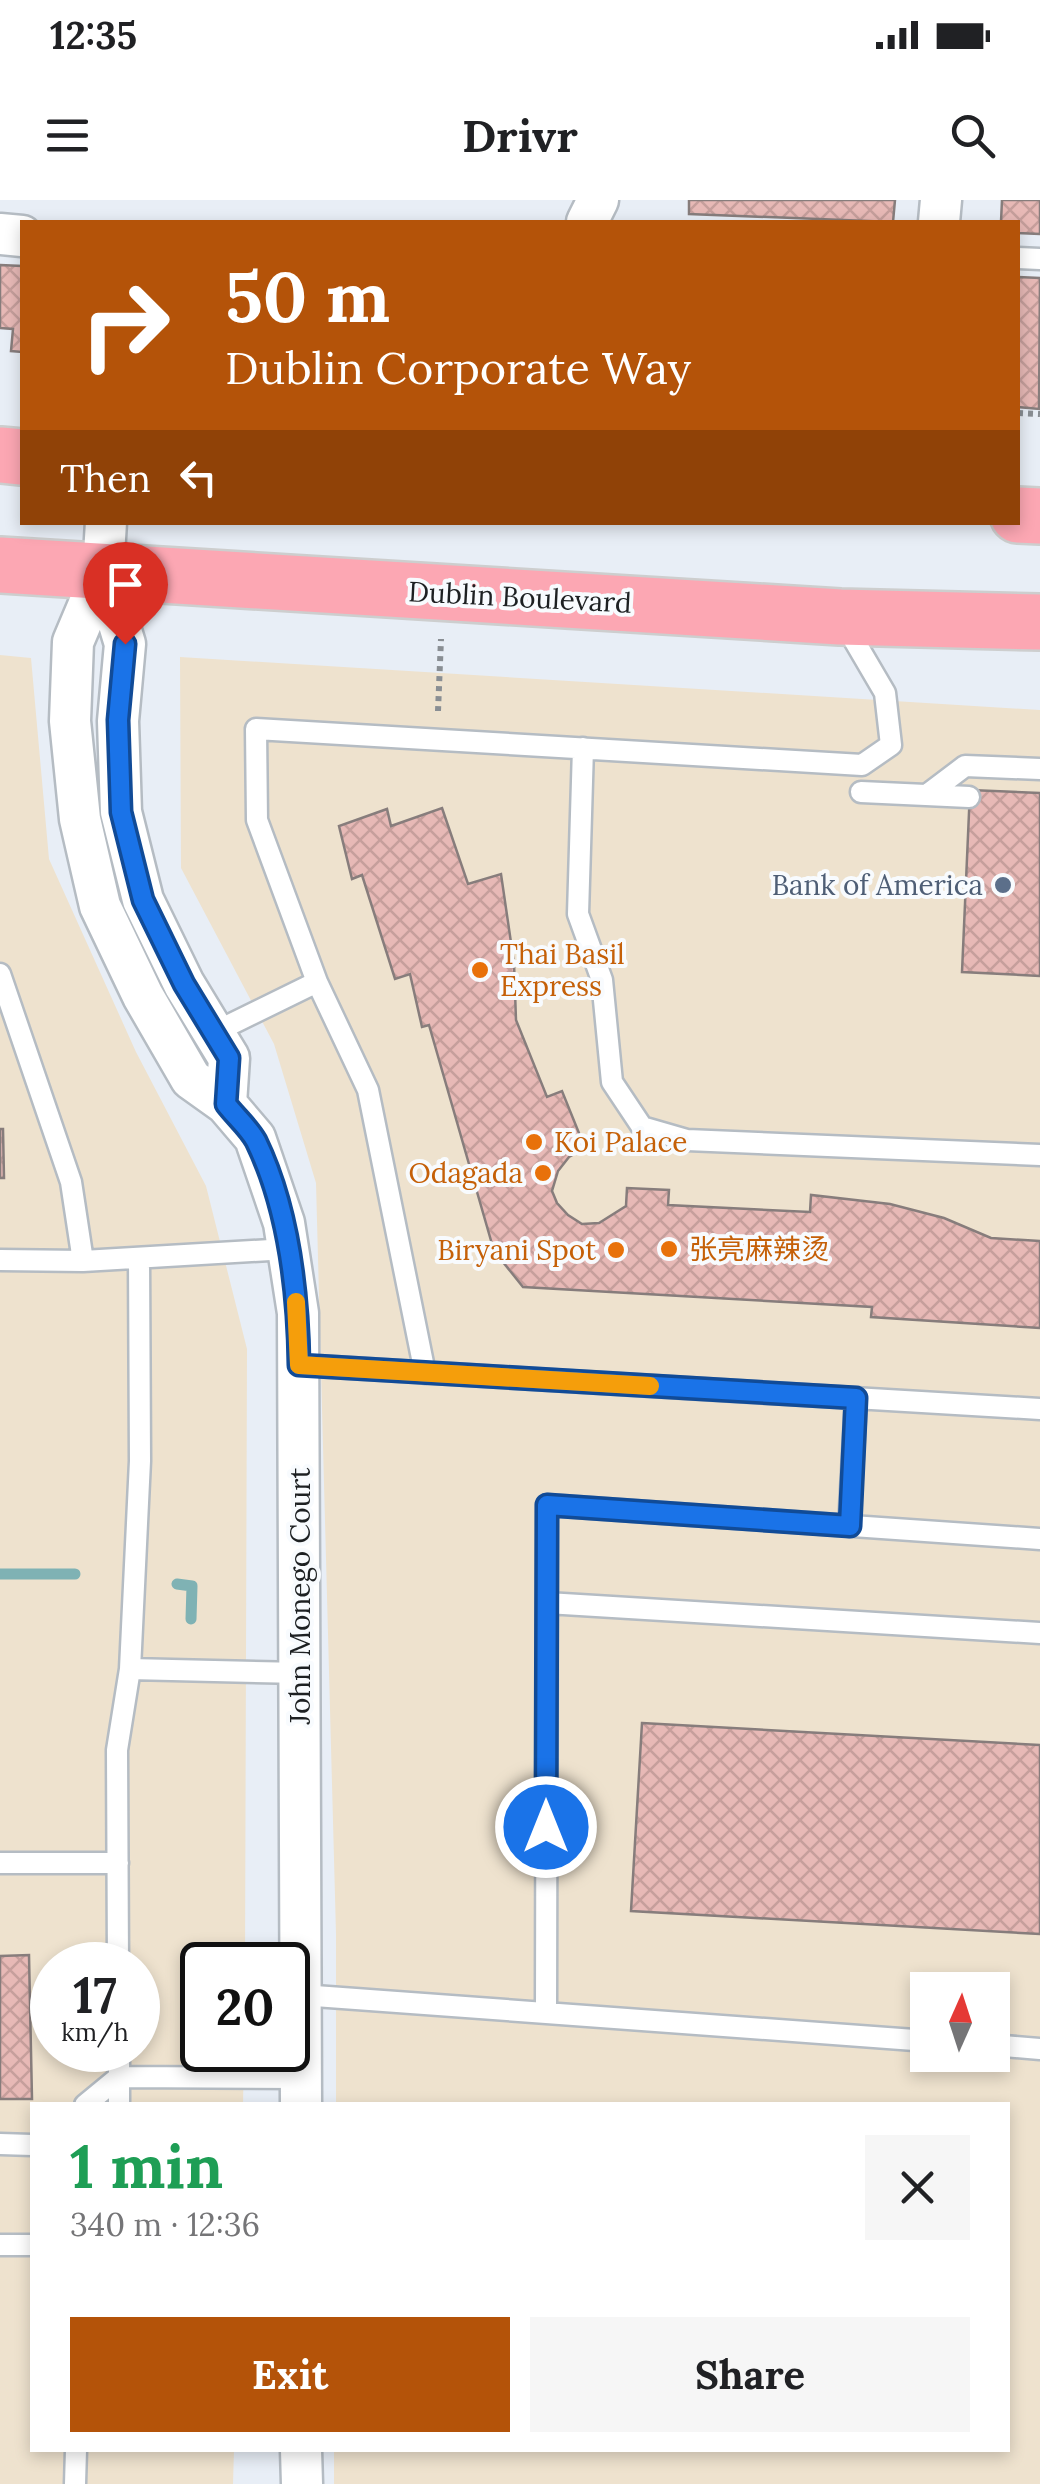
<!DOCTYPE html>
<html lang="en">
<head>
<meta charset="utf-8">
<style>
  :root { --surface:#fff; --page:#f6f6f6; --text:#202124; --muted:#757577; --accent:#b45309 }
  body { margin:0; font-family:Lora,"Noto Sans SC",serif; background:var(--page); color:var(--text); height:100vh; display:flex; flex-direction:column; font-size:38px; white-space:nowrap }
  * { box-sizing:border-box; margin:0 }
  p { font-size:32px; color:var(--muted) }
  .icon { flex:none; width:55px; height:55px; fill:none; stroke:currentColor; stroke-width:2; stroke-linecap:round; stroke-linejoin:round }
  .map { position:relative; flex:1; overflow:hidden }
  .panel { position:absolute; left:30px; top:1902px; width:980px; height:350px; display:flex; flex-direction:column; background:var(--surface); border-radius:0px; box-shadow:0 5px 15px #0003 }
  .panel>* { flex:none }
  .hud { position:absolute; left:20px; top:20px; width:1000px; height:305px; border-radius:0px; box-shadow:0 5px 15px #0003; background:#b45309; color:#fff; overflow:hidden }
  .needle { width:65px; rotate:3deg }
  .controls { position:absolute; left:910px; top:1772px; display:grid; gap:20px }
  .controls a { display:grid; place-items:center; width:100px; height:100px; border-radius:0px; background:var(--surface); box-shadow:0 5px 15px #0003; font-size:50px }
  .speed { position:absolute; left:30px; top:1742px; display:flex; gap:20px; font-size:50px; font-weight:700; text-align:center }
  .speed>* { display:grid; place-content:center; width:130px; height:130px; border-radius:50%; background:var(--surface); box-shadow:0 5px 15px #0003; line-height:1 }
  .speed small { font-size:25px; font-weight:400 }
  .speed .limit { border:5px solid #111; border-radius:15px; background:#fff; color:#111 }
  .pin { position:absolute; display:grid; place-items:center; width:85px; height:85px; color:#fff; margin:-102px -42px; border-radius:50% 50% 50% 0; rotate:-45deg; box-shadow:0 0 10px #0007 }
  .pin .icon { rotate:45deg }
  .me { position:absolute; width:110px; margin:-55px; rotate:0deg; stroke-linejoin:round; filter:drop-shadow(0 0 8px #0008) }
  .turn { display:flex; align-items:center; gap:35px; height:210px; padding:0 40px; font-size:45px }
  .turn .icon { width:130px; height:130px; stroke-width:2.5 }
  .turn b { display:block; font-size:70px; line-height:85px }
  .then { display:flex; align-items:center; height:95px; padding:0 40px; background:#0003; gap:20px; font-size:38px }
  .round { display:grid; place-items:center; flex:none; width:105px; height:105px; border-radius:0px; background:var(--page) }
  .summary { display:flex; align-items:center; justify-content:space-between; height:170px; padding:0 40px }
  h1 { font-size:60px; font-weight:800; line-height:75px; color:#1e9e55 }
  .button { display:flex; gap:20px; margin-top:auto; padding:20px 40px }
  .button a { flex:1; height:115px; border-radius:0px; background:var(--accent); color:#fff; font-size:40px; font-weight:800; line-height:115px; text-align:center }
  .button a+a { background:var(--page); color:var(--text) }
  .status { display:flex; justify-content:space-between; align-items:center; height:70px; padding:0 50px; background:var(--surface); direction:ltr }
  .status svg { height:28px; fill:currentColor }
  header { display:flex; justify-content:space-between; align-items:center; height:130px; padding:0 40px; background:var(--surface); font-size:45px; font-weight:800 }
  .map>svg:first-child { display:block }
  .commercial { fill:#eee2ce; fill-rule:evenodd }
  .lines { fill:none; stroke-linecap:round; stroke-linejoin:round }
  .stream { stroke:#7fb2b4; stroke-width:11 }
  .building { fill:url(#building-cross-hatch); stroke:#877d7c; stroke-width:2.5 }
  .service-casing { stroke:#b5bcc3; stroke-width:25 }
  .minor-casing { stroke:#b5bcc3; stroke-width:45 }
  .primary-casing { stroke:#cdcece; stroke-width:60 }
  .path { stroke:#898e93; stroke-width:6; stroke-dasharray:5 5; stroke-linecap:butt }
  .service { stroke:#fff; stroke-width:20 }
  .minor { stroke:#fff; stroke-width:40 }
  .primary { stroke:#fca7b3; stroke-width:55 }
  .route-casing { stroke:#114b97; stroke-width:25 }
  .route { stroke:#1a73e8; stroke-width:18 }
  .slow { stroke:#f59e0b; stroke-width:18 }
  .service-dot { fill:#5c6f8a; stroke:#f8fbfe; stroke-width:4 }
  .food-dot { fill:#e8710a; stroke:#f8fbfe; stroke-width:4 }
  .labels { text-anchor:middle; stroke-width:8; stroke-linejoin:round; paint-order:stroke }
  .street-label { font-size:28px; fill:#1d2022; stroke:#f8fbfe }
  .service-label { font-size:28px; fill:#4e5e75; stroke:#f8fbfe; text-anchor:end }
  .food-label { font-size:28px; fill:#c56008; stroke:#f8fbfe; text-anchor:start }
</style>
</head>
<body>
<div class="status"><b>12:35</b><svg viewBox="0 0 49 12"><path d="M0 12V9h3v3zM5 12V6h3v6zM10 12V3h3v9zM15 12V0h3v12zM26 1h20v11H26zM47 4h2v5h-2z"/></svg></div>
<header><svg class="icon" aria-label="menu" viewBox="0 0 24 24"><path d="M4 6h16M4 12h16M4 18h16"/></svg>Drivr<svg class="icon" aria-label="search" viewBox="0 0 24 24"><circle cx="10" cy="10" r="6"/><path d="M15 15l6 6"/></svg></header>
<div class="map">
<svg width="1040" height="2284" viewBox="0 0 1040 2284">
  <defs>
    <pattern id="building-cross-hatch" width="8" height="8" patternUnits="userSpaceOnUse" patternTransform="scale(2.5)"><rect width="8" height="8" fill="#e7b9b6"/><path d="M0 0l8 8M0 8l8-8" fill="none" stroke="#c69f9c"/></pattern>
  </defs>
  <rect width="100%" height="100%" fill="#e8eef6"/>
  <!-- commercial -->
  <path class="commercial" d="M 0,455 L 31,458 L 49,659 L 136,852 L 206,986 L 247,1149 L 245,1765 L 202,1765 L 202,1850 L 244,1850 L 243,1905 L 32,1905 L 32,2250 L 234,2250 L 233,2284 L 0,2284 ZM 52,1765 L 138,1765 L 138,1850 L 52,1850 Z
    M 180,457 L 1040,510 L 1040,2284 L 334,2284 L 334,2250 L 1008,2250 L 1008,1905 L 336,1905 L 336,1734 L 316,983 L 274,844 L 181,668 ZM 928,1790 L 992,1790 L 992,1855 L 928,1855 Z"/>
  <g class="lines">
    <!-- stream -->
    <path class="stream" d="M 0,1374 L 75,1374
      M 177,1384 L 192,1386 L 191,1419"/>
  </g>
  <!-- building -->
  <path class="building" d="M 689,0 L 895,0 L 893,22 L 689,14 Z
    M 1002,0 L 1040,0 L 1040,34 L 1018,33 L 1018,22 L 1001,22 Z
    M 0,65 L 22,66 L 22,152 L 11,151 L 13,129 L 0,128 Z
    M 1018,77 L 1040,78 L 1039,209 L 1018,207 Z
    M 970,590 L 1040,593 L 1040,776 L 962,772 Z
    M 442,608 L 468,684 L 501,674 L 514,763 L 516,820 L 547,897 L 562,891 L 585,948 L 569,957 L 558,971 L 552,991 L 557,1003 L 568,1015 L 582,1024 L 599,1023 L 626,1006 L 627,988 L 669,990 L 668,1005 L 810,1012 L 811,995 L 890,1004 L 944,1018 L 991,1038 L 1040,1041 L 1040,1128 L 871,1117 L 872,1107 L 523,1087 L 494,1051 L 429,825 L 422,827 L 410,774 L 395,779 L 362,675 L 352,679 L 339,626 L 387,609 L 391,626 Z
    M 0,929 L 3,929 L 4,978 L 0,978 Z
    M 642,1523 L 1040,1545 L 1040,1734 L 631,1711 Z
    M 29,1755 L 32,1899 L 0,1899 L 0,1756 Z"/>
  <g class="lines">
    <!-- service casing -->
    <g class="service-casing">
      <path id="service" d="M 1018,58 L 1040,59
        M 583,548 L 578,714 L 602,780 L 612,882 L 642,927 L 687,940 L 1040,955
        M 861,592 L 969,597
        M 928,594 L 965,566 L 1040,569
        M 0,774 L 71,982 L 83,1061
        M 215,832 L 317,782
        M 0,1060 L 83,1061 L 287,1049
        M 299,1165 L 1040,1209
        M 425,1173 L 368,890 L 317,782 L 257,620 L 256,529 L 862,565 L 891,545 L 885,493 L 844,423
        M 849,1326 L 856,1199
        M 547,1403 L 1040,1433
        M 130,1469 L 301,1473
        M 0,1663 L 118,1663
        M 118,1765 L 117,1550 L 130,1469 L 140,1261 L 139,1058
        M 301,1795 L 928,1841
        M 546,1813 L 547,1305 L 1040,1339
        M 992,1845 L 1040,1849
        M 119,1850 L 119,1905
        M 85,1905 L 119,1877 L 301,1878
        M 0,1944 L 32,1945
        M 0,2045 L 32,2045
        M 75,2284 L 76,2250"/>
    </g>
    <!-- minor casing -->
    <g class="minor-casing">
      <path id="minor" d="M 587,22 L 598,0
        M 939,22 L 941,0
        M 0,34 L 22,36
        M 106,322 L 103,371 L 125,444 L 118,521 L 121,612 L 143,700 L 184,784 L 229,858 L 226,904
        M 103,371 L 73,442 L 70,521 L 80,619 L 100,706 L 143,796 L 191,879 L 226,904 L 255,938 L 284,1023 L 298,1113 L 301,1905
        M 301,2250 L 302,2284"/>
    </g>
    <!-- primary casing -->
    <g class="primary-casing">
      <path id="primary" d="M 0,255 L 22,257
        M 1018,315 L 1040,316
        M 0,365 L 840,417 L 1040,422"/>
    </g>
    <!-- path -->
    <path class="path" d="M 1018,213 L 1040,214
      M 438,511 L 441,439"/>
    <!-- service -->
    <use href="#service" class="service"/>
    <!-- minor -->
    <use href="#minor" class="minor"/>
    <!-- primary -->
    <use href="#primary" class="primary"/>
  </g>
  <g class="lines">
    <!-- route casing -->
    <g class="route-casing">
      <path id="route" d="M 125,444 L 118,520 L 121,612 L 143,700 L 184,784 L 229,858 L 226,904 C 235,916 249,928 256,941 C 288,1007 298,1092 299,1165 L 856,1198 L 850,1326 L 547,1305 L 546,1627"/>
    </g>
    <!-- route -->
    <use href="#route" class="route"/>
    <!-- slow -->
    <path class="slow" d="M 296,1102 L 299,1165 L 650,1186"/>
  </g>
  <!-- markers -->
  <circle class="service-dot" cx="1003" cy="685" r="10"/>
  <g class="food-dot">
    <circle cx="480" cy="770" r="10"/>
    <circle cx="534" cy="942" r="10"/>
    <circle cx="543" cy="973" r="10"/>
    <circle cx="669" cy="1049" r="10"/>
    <circle cx="616" cy="1050" r="10"/>
  </g>
  <g class="labels">
    <!-- street labels -->
    <g class="street-label">
      <text transform="translate(520 397) rotate(3)" y="10">Dublin Boulevard</text>
      <text transform="translate(300 1396) rotate(-90)" y="10">John Monego Court</text>
    </g>
    <!-- service labels -->
    <g class="service-label">
      <text x="983" y="695">Bank of America</text>
    </g>
    <!-- food labels -->
    <g class="food-label">
      <text x="500" y="764">Thai Basil<tspan x="500" dy="32">Express</tspan></text>
      <text x="554" y="952">Koi Palace</text>
      <text x="523" y="983" text-anchor="end">Odagada</text>
      <text x="689" y="1059">张亮麻辣烫</text>
      <text x="596" y="1060" text-anchor="end">Biryani Spot</text>
    </g>
  </g>
</svg>
<div class="controls">
<a><svg class="needle" viewBox="-14 -14 28 28"><path d="M0-13l5 13h-10z" fill="#e53935"/><path d="M0 13l5-13h-10z" fill="#757577"/></svg></a>
</div>
<div class="speed"><div>17<small>km/h</small></div><div class="limit">20</div></div>
<div class="pin" style="left:125px;top:444px;background:#d93025"><svg class="icon" aria-label="arrive" viewBox="0 0 24 24"><path d="M6 21V4h12l-3 4 3 4H6"/></svg></div>
<svg class="me" style="left:546px;top:1627px" viewBox="-20 -20 40 40"><circle r="17" fill="#1a73e8" stroke="#fff" stroke-width="3"/><path d="M0-11L8 9 0 5-8 9z" fill="#fff"/></svg>
<div class="hud">
<div class="turn"><svg class="icon" aria-label="right" viewBox="0 0 24 24"><path d="M7 20v-9h11M14 6l5 5-5 5"/></svg><div><b>50 m</b>Dublin Corporate Way</div></div>
<div class="then">Then<svg class="icon" aria-label="left" viewBox="0 0 24 24"><path d="M17 20v-9H6M10 6l-5 5 5 5"/></svg></div>
</div>
<section class="panel">
<div class="summary"><div><h1>1 min</h1><p>340 m · 12:36</p></div><a class="round"><svg class="icon" aria-label="close" viewBox="0 0 24 24"><path d="M6 6l12 12M18 6L6 18"/></svg></a></div>
<div class="button"><a>Exit</a><a>Share</a></div>
</section>
</div>
</body>
</html>
